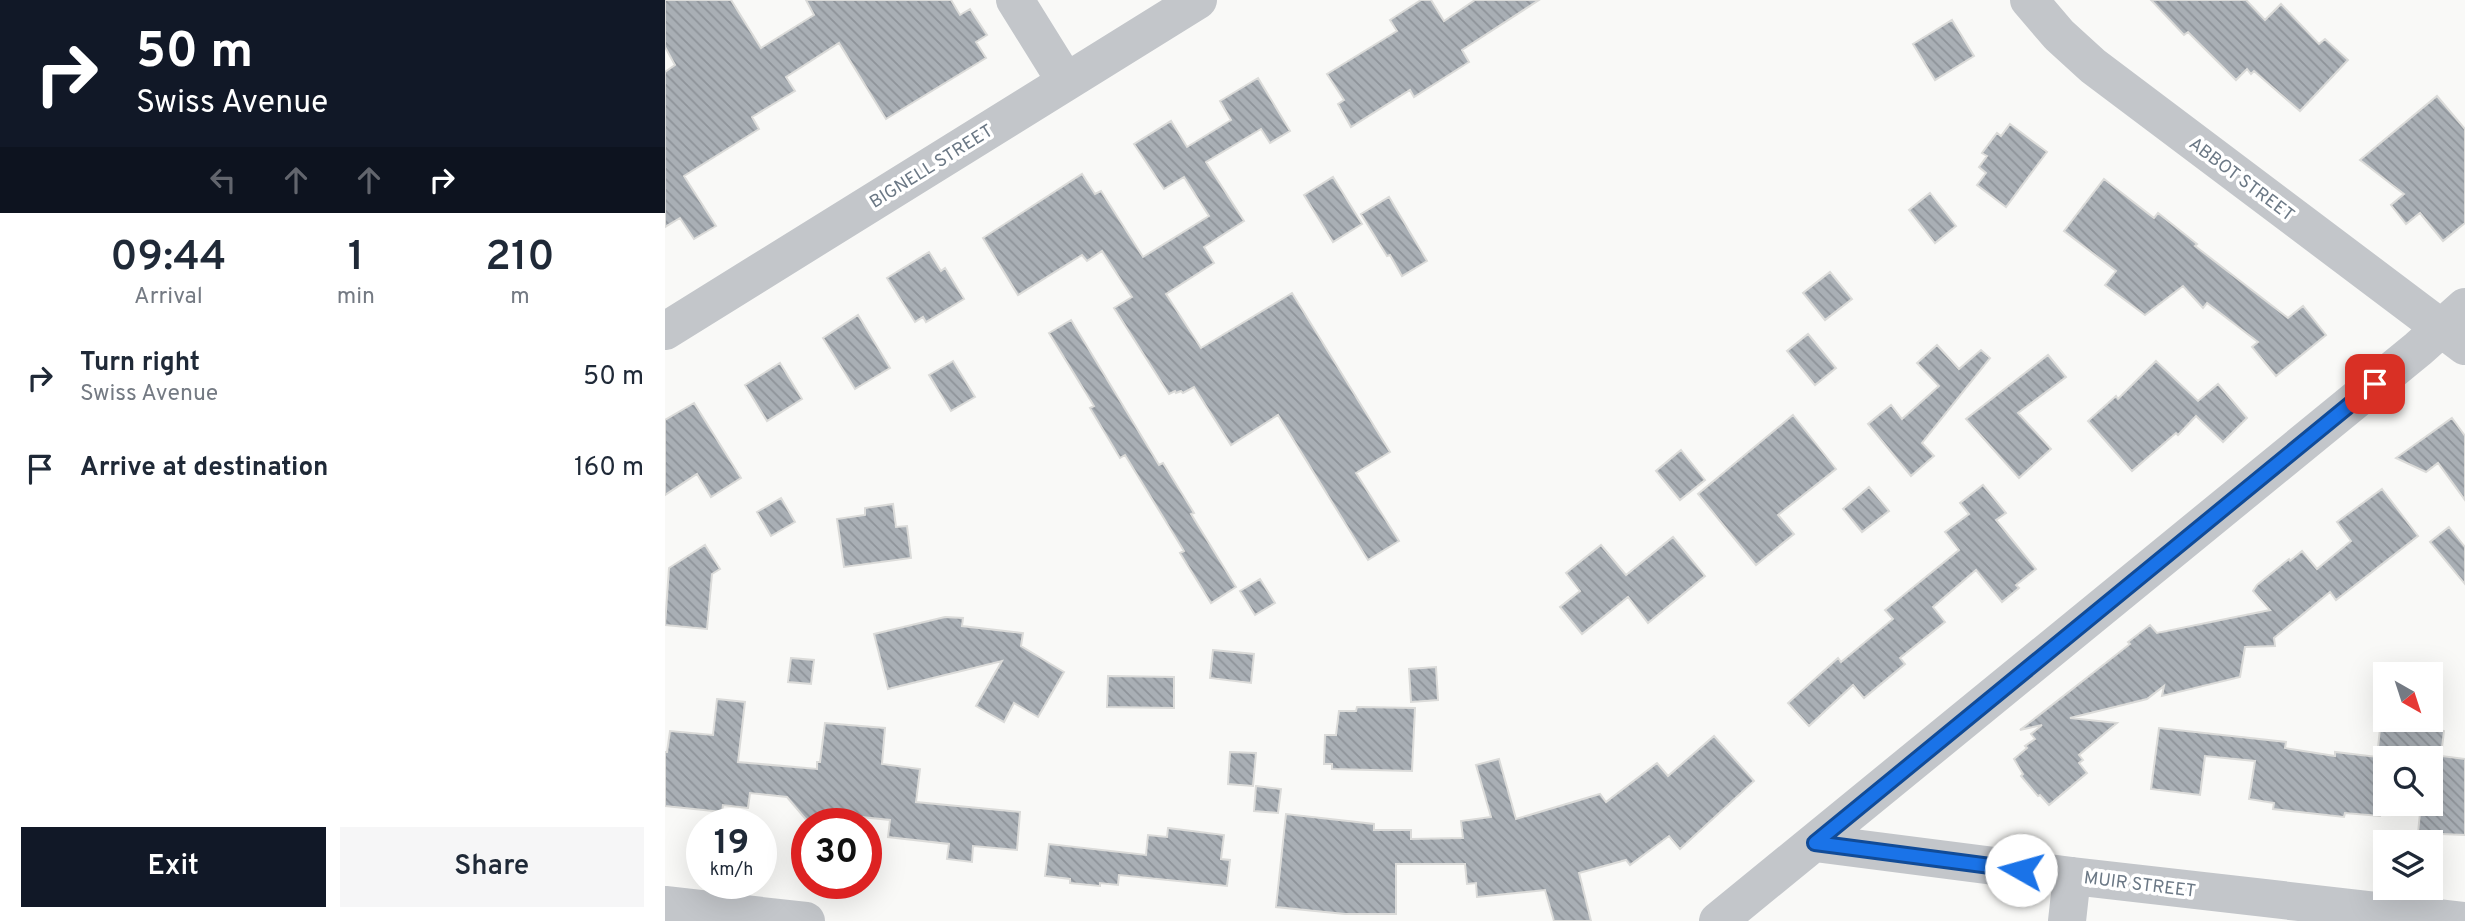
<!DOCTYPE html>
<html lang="en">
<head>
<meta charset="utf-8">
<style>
  :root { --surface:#fff; --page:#f6f6f7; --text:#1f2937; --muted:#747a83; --accent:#111827 }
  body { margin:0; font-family:Overpass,sans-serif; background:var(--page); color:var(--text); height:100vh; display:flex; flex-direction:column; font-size:26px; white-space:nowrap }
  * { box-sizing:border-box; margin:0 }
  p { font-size:23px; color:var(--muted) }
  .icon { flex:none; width:38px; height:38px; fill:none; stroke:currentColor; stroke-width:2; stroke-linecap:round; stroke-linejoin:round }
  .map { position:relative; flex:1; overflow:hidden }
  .side { display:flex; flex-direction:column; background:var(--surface); width:665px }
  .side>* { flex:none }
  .top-card { background:#111827; color:#fff; overflow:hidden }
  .needle { width:46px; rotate:141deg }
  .buttons { position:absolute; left:1708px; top:662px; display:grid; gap:14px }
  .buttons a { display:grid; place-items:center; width:70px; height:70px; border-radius:0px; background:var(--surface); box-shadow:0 7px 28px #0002; font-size:35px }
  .speed { position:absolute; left:21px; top:808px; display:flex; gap:14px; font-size:35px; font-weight:700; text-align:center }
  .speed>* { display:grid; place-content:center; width:91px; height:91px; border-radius:50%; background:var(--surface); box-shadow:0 7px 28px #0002; line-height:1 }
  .speed small { font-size:18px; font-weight:400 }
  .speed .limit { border:10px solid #d22; background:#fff; color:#111 }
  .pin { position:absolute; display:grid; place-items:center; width:60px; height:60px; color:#fff; margin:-30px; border-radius:14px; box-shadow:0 4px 10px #0006 }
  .me { position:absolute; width:77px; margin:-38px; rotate:277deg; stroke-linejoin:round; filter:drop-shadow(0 0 5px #0008) }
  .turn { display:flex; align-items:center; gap:24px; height:147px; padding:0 21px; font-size:32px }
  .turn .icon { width:91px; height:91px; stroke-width:2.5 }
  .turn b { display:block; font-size:49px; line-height:60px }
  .lanes { display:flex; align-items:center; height:66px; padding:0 21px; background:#0003; justify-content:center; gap:35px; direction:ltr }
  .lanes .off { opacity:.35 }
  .eta { display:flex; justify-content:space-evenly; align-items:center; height:119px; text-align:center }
  .eta b { font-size:42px; font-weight:600; line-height:49px }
  .button { display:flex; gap:14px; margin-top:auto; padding:14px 21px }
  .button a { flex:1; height:80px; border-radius:0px; background:var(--accent); color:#fff; font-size:28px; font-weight:600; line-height:80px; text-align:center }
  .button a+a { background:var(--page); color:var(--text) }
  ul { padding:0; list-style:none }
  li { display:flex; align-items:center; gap:21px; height:91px; padding:0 21px }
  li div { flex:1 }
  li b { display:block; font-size:26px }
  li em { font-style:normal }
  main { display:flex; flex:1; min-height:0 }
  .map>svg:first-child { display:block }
  .building { fill:url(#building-back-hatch); stroke:#dbdbd9; stroke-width:2 }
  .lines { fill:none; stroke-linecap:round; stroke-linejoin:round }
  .minor { stroke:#c3c6ca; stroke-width:38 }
  .route-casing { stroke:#114b97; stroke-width:18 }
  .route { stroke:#1a73e8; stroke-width:12 }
  .labels { text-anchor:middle; stroke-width:7; stroke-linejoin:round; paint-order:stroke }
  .street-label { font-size:18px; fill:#6b7885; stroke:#fff }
</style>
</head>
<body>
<main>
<section class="side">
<div class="top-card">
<div class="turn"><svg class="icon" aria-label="right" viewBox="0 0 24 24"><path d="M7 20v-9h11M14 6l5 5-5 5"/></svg><div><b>50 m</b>Swiss Avenue</div></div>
<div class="lanes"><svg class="icon off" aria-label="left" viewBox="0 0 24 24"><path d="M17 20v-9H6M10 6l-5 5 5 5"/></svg><svg class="icon off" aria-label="ahead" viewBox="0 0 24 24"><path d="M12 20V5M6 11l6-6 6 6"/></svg><svg class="icon off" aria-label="ahead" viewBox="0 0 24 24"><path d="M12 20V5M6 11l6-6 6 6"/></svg><svg class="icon" aria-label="right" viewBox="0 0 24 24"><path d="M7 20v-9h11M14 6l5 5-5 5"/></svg></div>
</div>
<div class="eta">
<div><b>09:44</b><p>Arrival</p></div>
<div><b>1</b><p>min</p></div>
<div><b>210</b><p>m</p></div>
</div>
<ul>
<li><svg class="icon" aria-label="right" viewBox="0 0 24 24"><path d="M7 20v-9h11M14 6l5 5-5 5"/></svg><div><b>Turn right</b><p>Swiss Avenue</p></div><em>50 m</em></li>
<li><svg class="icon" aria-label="arrive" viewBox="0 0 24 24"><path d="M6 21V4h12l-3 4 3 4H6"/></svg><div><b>Arrive at destination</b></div><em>160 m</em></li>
</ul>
<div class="button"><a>Exit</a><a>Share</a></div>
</section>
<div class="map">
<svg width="1800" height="921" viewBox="0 0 1800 921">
  <defs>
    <pattern id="building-back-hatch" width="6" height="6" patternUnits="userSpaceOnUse" patternTransform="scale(1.75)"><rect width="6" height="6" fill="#a9afb5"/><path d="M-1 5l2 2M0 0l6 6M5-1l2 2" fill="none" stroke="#8e9399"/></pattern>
  </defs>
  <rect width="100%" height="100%" fill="#f9f9f7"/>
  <!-- building -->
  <path class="building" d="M 0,0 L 66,0 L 96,48 L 149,15 L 141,0 L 286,0 L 295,15 L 305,9 L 322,35 L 311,42 L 321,58 L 221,119 L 174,43 L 121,77 L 130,91 L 87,117 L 94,129 L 19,176 L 51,226 L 29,239 L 15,218 L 0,227 L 0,72 L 10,65 L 0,47 Z
    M 756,0 L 766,0 L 779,21 L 810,0 L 874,0 L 797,50 L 804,62 L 749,97 L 745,90 L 686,127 L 673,104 L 679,100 L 662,74 L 732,31 L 725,20 Z
    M 1486,0 L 1581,0 L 1600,20 L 1616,4 L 1654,44 L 1660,39 L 1683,60 L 1635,111 L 1589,71 L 1586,74 L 1582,69 L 1571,80 L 1523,32 L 1519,35 Z
    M 1287,20 L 1309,56 L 1270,80 L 1248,44 Z
    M 593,78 L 625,131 L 605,143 L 596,129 L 541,162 L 579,221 L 539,247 L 549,263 L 501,294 L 536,348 L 627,293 L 725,452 L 691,473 L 734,541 L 703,560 L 613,415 L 566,445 L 529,387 L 518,393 L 516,391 L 511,393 L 510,391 L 504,394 L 449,308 L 467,297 L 437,251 L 422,261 L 417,255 L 353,295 L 318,238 L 417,174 L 430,194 L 436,191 L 478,257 L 544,216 L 519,177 L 499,189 L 469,144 L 506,121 L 522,147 L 566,120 L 555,101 Z
    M 1772,96 L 1800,129 L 1800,223 L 1778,241 L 1755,213 L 1741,224 L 1726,205 L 1739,194 L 1695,160 Z
    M 1345,124 L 1382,152 L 1341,207 L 1312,185 L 1321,173 L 1314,167 L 1322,156 L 1317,153 L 1332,133 L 1336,136 Z
    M 668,177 L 697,224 L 668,242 L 639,195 Z
    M 1439,179 L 1489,218 L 1493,213 L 1532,244 L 1530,246 L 1623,318 L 1638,306 L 1661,335 L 1611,376 L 1587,347 L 1593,342 L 1542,303 L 1538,308 L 1518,286 L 1480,315 L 1440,285 L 1451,271 L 1399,231 Z
    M 1265,193 L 1291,226 L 1270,243 L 1244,210 Z
    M 724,197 L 762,261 L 737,276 L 725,255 L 722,256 L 696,214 Z
    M 264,252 L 276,271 L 280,268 L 299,299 L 261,322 L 258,317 L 250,322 L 222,278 Z
    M 1165,272 L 1187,299 L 1160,320 L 1138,293 Z
    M 193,315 L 225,368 L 190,389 L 158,338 Z
    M 406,320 L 494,465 L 498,463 L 529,513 L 526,514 L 571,587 L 546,603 L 515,553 L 519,551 L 460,455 L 455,458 L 425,408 L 429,406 L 384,333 Z
    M 1143,334 L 1171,368 L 1150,385 L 1122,351 Z
    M 1272,345 L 1294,369 L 1316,350 L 1325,358 L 1257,443 L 1269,456 L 1246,476 L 1203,424 L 1226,405 L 1237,419 L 1274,386 L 1252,363 Z
    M 1383,355 L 1401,377 L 1353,413 L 1386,449 L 1354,478 L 1301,419 Z
    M 288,361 L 310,397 L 286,411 L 264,375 Z
    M 1491,361 L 1533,401 L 1553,384 L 1582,418 L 1558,442 L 1531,416 L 1513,435 L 1511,433 L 1467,471 L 1423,421 L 1451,396 L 1453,399 Z
    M 115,363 L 137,399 L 102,421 L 80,385 Z
    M 29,403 L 76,478 L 46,497 L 32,474 L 0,495 L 0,420 Z
    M 1128,415 L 1171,469 L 1113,515 L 1129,534 L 1091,565 L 1033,494 Z
    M 1787,418 L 1800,436 L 1800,500 L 1773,463 L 1761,472 L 1731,458 Z
    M 1016,450 L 1040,480 L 1015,500 L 991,471 Z
    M 1318,485 L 1341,513 L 1331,520 L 1371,569 L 1351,585 L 1354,588 L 1337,602 L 1311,570 L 1268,607 L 1280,622 L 1235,658 L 1240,664 L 1199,698 L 1188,685 L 1144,726 L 1123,703 L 1173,658 L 1176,662 L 1228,619 L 1220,610 L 1294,550 L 1280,532 L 1304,514 L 1295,503 Z
    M 1204,487 L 1224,511 L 1197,532 L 1178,509 Z
    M 1717,489 L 1753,536 L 1671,600 L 1665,592 L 1609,638 L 1610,646 L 1580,647 L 1575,677 L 1497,696 L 1499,686 L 1482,699 L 1405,718 L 1452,723 L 1414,755 L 1418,760 L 1414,763 L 1422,773 L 1384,805 L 1375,795 L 1373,796 L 1356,776 L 1358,774 L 1349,759 L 1362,748 L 1360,746 L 1370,739 L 1366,734 L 1377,725 L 1355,730 L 1465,644 L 1463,642 L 1485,625 L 1492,633 L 1605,610 L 1588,591 L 1592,585 L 1624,559 L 1625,561 L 1637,551 L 1652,569 L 1686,541 L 1672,522 Z
    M 116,498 L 130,522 L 106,536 L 92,512 Z
    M 228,504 L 231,527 L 242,526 L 246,558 L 179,567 L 172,519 L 200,515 L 200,508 Z
    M 1784,527 L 1800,547 L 1800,584 L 1765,542 Z
    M 1008,537 L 1040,576 L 983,623 L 963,597 L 917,634 L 895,607 L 915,591 L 901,573 L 936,545 L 961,575 Z
    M 40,545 L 55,569 L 47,574 L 42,629 L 0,625 L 4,568 Z
    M 595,579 L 610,603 L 590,615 L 575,591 Z
    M 280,617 L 298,618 L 297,626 L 358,633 L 356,646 L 399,672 L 373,717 L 349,703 L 339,722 L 311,706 L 337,661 L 223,689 L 209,634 Z
    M 548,650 L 589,654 L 586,683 L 545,678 Z
    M 126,658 L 149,660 L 146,684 L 123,682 Z
    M 771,667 L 773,700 L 746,702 L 744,669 Z
    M 443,676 L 509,677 L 509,708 L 442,707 Z
    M 52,699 L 80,702 L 73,762 L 152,769 L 152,762 L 155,762 L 160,723 L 220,728 L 217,764 L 255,769 L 251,802 L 355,812 L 352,850 L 308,846 L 307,862 L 282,859 L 284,844 L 223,837 L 225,820 L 177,815 L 176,824 L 144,823 L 122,797 L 85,793 L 83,808 L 58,805 L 57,812 L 0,806 L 0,752 L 2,752 L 5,731 L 48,735 Z
    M 692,707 L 750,708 L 747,771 L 667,769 L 667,764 L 659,764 L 660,735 L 671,735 L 674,711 L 691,711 Z
    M 1716,719 L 1743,719 L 1742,724 L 1779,731 L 1776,756 L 1800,759 L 1800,835 L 1753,833 L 1756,803 L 1766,803 L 1766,758 L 1720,758 L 1715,816 L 1680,813 L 1679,817 L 1608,809 L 1609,803 L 1584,799 L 1590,761 L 1540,756 L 1535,795 L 1486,789 L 1494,728 L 1621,742 L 1620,748 L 1670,756 L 1670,752 L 1712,757 Z
    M 1049,736 L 1089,781 L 1015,849 L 1004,836 L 965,865 L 961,860 L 914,873 L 926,921 L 889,921 L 880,890 L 812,897 L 811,883 L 802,884 L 800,864 L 731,864 L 731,914 L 680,914 L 611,907 L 621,814 L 709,824 L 709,830 L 746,830 L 746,839 L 798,838 L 796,821 L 826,817 L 811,765 L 834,759 L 851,819 L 935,794 L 941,802 L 992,763 L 1003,776 Z
    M 565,752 L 591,753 L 588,786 L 563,784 Z
    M 591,786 L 616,789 L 613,813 L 589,811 Z
    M 503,828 L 559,835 L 556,859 L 565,860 L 562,886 L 454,875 L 453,885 L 435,883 L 435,886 L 405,883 L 405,879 L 380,876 L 384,844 L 481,855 L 483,835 L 502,837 Z"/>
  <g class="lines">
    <!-- minor -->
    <path class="minor" d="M 350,0 L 401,82
      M 1364,0 L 1394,35 L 1428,66 L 1800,346
      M 0,331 L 533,0
      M 1150,843 L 1407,876 L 1800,921
      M 0,905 L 141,921
      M 1053,921 L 1753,349 L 1800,307
      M 1402,921 L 1407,876"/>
  </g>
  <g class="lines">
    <!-- route casing -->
    <g class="route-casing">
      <path id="route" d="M 1356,870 L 1150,843 L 1710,384"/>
    </g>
    <!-- route -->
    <use href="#route" class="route"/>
  </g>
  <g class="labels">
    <!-- street labels -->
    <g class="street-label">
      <text transform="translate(266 166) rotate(-32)" y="6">BIGNELL STREET</text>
      <text transform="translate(1577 179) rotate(37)" y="6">ABBOT STREET</text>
      <text transform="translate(1475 884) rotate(7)" y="6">MUIR STREET</text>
    </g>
  </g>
</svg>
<div class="buttons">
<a><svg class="needle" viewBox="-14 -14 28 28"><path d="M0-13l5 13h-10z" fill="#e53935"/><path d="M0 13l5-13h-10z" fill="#747a83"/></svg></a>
<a><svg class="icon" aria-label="search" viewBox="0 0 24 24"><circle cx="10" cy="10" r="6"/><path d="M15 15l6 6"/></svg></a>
<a><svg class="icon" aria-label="layers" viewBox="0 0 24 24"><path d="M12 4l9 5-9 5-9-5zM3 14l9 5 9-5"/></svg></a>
</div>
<div class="speed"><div>19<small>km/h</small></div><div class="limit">30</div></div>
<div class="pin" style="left:1710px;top:384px;background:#d93025"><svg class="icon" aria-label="arrive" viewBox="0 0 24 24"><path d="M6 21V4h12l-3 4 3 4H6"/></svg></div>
<svg class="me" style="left:1356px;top:870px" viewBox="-20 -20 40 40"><circle r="19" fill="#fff"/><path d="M0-13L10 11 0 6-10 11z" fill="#1a73e8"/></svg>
</div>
</main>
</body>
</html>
